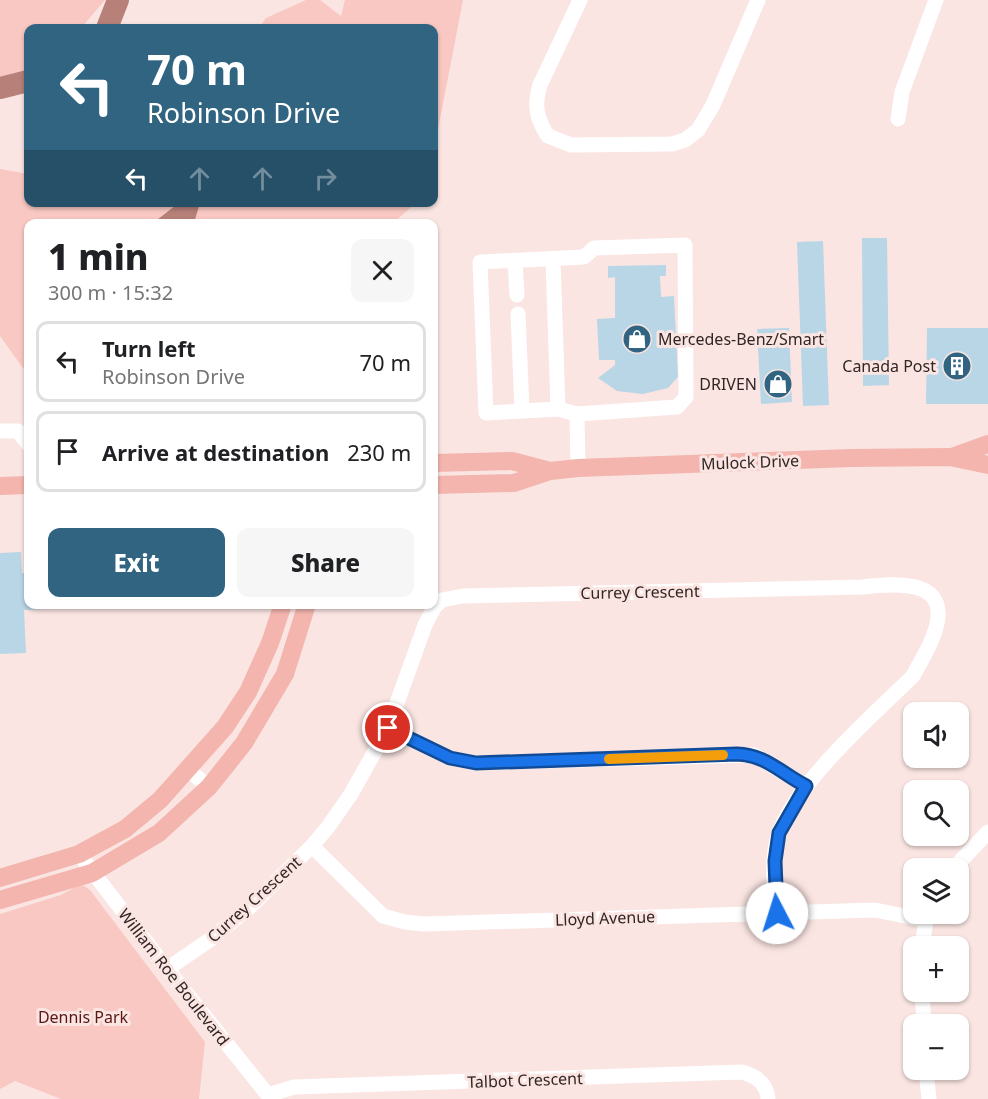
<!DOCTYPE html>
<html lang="en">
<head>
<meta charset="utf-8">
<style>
  :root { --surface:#fff; --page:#f6f6f6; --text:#202124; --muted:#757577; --line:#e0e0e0; --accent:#306481 }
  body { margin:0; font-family:"Noto Sans",sans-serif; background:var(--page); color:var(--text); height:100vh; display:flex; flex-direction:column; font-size:22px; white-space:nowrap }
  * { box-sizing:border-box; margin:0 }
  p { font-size:20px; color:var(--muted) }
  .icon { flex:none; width:33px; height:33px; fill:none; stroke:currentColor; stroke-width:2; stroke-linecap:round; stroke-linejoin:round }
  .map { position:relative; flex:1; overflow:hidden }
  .drawer { position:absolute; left:24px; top:219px; width:414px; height:390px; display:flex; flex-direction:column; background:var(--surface); border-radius:12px; box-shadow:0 2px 4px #0004 }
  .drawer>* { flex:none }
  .banner { position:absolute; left:24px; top:24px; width:414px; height:183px; border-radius:12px; box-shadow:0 2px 4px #0004; background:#306481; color:#fff; overflow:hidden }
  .controls { position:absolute; left:903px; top:702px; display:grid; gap:12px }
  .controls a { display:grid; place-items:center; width:66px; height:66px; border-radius:12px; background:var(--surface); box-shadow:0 2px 4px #0004; font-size:30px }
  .pin { position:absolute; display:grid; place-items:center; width:51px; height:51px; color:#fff; margin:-26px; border:3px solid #fff; border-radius:50%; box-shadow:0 2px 6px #0007 }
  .me { position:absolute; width:66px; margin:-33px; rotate:355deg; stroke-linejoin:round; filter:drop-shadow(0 0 4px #0008) }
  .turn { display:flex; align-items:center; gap:21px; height:126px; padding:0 24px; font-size:27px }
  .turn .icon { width:78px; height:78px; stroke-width:2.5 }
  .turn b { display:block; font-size:42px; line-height:51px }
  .lanes { display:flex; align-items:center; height:57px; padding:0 24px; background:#0003; justify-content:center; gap:30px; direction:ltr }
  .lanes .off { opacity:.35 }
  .round { display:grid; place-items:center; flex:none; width:63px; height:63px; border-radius:12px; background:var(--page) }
  .summary { display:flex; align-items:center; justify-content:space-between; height:102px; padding:0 24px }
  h1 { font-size:36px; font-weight:800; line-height:45px }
  .action { display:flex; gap:12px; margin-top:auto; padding:12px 24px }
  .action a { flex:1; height:69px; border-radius:12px; background:var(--accent); color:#fff; font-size:24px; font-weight:800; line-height:69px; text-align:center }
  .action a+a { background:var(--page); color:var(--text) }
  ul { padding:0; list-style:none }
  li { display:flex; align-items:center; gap:18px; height:81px; margin:0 12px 9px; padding:0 12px; border:3px solid var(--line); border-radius:12px }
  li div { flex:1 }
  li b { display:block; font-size:22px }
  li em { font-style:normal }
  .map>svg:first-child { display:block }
  .green { fill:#f9c8c2 }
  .water { fill:#b78079 }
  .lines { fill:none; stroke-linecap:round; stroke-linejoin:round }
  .river { stroke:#b78079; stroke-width:22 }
  .building { fill:#b9d6e7 }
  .minor { stroke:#fff; stroke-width:15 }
  .major { stroke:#f3b5ae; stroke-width:18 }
  .route-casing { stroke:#114b97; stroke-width:15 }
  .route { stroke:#1a73e8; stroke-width:10 }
  .slow { stroke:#f59e0b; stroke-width:10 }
  .labels { text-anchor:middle; stroke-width:6; stroke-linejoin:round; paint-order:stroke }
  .poi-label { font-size:16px; fill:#322624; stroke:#fae5e2; text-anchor:end }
  .street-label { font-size:16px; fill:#322624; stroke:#fae5e2 }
  .park-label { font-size:16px; fill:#5a1613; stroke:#fae5e2 }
</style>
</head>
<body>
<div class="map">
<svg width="988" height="1099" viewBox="0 0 988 1099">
  <rect width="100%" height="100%" fill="#fae5e2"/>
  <!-- green -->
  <path class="green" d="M 0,0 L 105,0 L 81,28 L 28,28 L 28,76 L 0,98 Z
    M 306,0 L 320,0 L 341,16 L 345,0 L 463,0 L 434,150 L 434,28 L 259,28 L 266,18 Z
    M 0,169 L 28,174 L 28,202 L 416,203 L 393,223 L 28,224 L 28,375 L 0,336 Z
    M 81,884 L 90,890 L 205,1042 L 199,1099 L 61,1099 L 15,1081 L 0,1089 L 0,914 L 61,895 Z"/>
  <!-- water -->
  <path class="water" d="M 180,202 L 200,203 L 194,223 L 153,223 Z"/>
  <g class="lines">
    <!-- river -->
    <path class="river" d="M 107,28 L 118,0
      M 0,88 L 28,81"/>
  </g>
  <!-- building -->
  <path class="building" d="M 862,238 L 887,238 L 889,385 L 863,386 Z
    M 823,241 L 829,405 L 803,406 L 797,242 Z
    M 666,265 L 666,276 L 660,276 L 661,297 L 674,296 L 678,377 L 668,388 L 643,394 L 617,391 L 598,378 L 615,365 L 615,360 L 599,360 L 597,319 L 615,318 L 615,277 L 608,278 L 608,266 Z
    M 789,328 L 792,402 L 761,404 L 757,329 Z
    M 927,328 L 988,328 L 988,404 L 926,404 Z
    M 21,552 L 22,573 L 28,573 L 28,604 L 46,604 L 47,609 L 24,610 L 26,653 L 0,654 L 0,553 Z"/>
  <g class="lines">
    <!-- minor -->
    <path class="minor" d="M 580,0 L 540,85 C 534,105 536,118 548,136 L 571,145 L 672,144 L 685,140 L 698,130 L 713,105 L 758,0
      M 898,119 L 902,92 L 936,0
      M 553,259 L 558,409
      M 515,261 L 517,295
      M 518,314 L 522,411
      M 577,414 L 558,409 L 486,413 L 480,262 L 584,257 L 594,248 L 685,245 L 686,397 L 677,407 L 577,414 L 578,468
      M 0,431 L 18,431 L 28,444
      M 388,728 L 450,758 L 476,763 L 754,755 L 806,786
      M 187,769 L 209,787
      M 312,846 L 383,916 L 405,922 L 424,924 L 875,910 L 925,920
      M 79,854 L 167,969 L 271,1099
      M 954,868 L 988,832
      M 922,946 L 927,914
      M 167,969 L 211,939 L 250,907 L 312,846 L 328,827 L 351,794 L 388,728 L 425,625 L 435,606 L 442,600 L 463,596 L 862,587 C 897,583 954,578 934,634 C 929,649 920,662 913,676 C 872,716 801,778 780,830 C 771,854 773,888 777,913
      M 922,992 L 924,1024
      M 926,1070 L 929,1099
      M 268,1095 L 294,1087 L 742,1072 C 756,1076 767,1083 768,1099"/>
    <!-- major -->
    <path class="major" d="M 952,457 L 988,444
      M 434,463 L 512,461 L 550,471
      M 434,485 L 514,483 L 550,471 L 578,468 L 851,458 L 950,457 L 988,465
      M 0,486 L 28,485
      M 0,878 L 79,854 L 125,829 L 160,800 L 225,727 L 248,692 L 270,643 L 283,604
      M 0,900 L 92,873 L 159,833 L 209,787 L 244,743 L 285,674 L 307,604"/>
  </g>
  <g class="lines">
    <!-- route casing -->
    <g class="route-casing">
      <path id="route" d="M 388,728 L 450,758 L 476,763 L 737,754 C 766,755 781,773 806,786 L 779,833 L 775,861 L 777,913"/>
    </g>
    <!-- route -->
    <use href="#route" class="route"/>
    <!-- slow -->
    <path class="slow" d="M 609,759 L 723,755"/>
  </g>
  <!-- icons -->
  <defs>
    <g id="shop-disc" transform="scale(1.5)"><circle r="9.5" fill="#306481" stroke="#fae5e2"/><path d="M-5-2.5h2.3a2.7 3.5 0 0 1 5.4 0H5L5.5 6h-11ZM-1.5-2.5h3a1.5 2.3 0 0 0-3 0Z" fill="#fff"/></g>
    <g id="building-disc" transform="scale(1.5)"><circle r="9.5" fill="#306481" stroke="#fae5e2"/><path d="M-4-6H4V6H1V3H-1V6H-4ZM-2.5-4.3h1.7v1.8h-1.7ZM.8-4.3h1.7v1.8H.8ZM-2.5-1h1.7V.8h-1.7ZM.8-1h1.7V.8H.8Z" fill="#fff"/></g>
  </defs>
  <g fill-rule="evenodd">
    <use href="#shop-disc" x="637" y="339"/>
    <use href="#building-disc" x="957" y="366"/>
    <use href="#shop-disc" x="778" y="384"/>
  </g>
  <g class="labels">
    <!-- poi labels -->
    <g class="poi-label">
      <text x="658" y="345" text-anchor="start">Mercedes-Benz/Smart</text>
      <text x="936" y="372">Canada Post</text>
      <text x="757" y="390">DRIVEN</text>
    </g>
    <!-- street labels -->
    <g class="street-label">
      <text transform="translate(750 462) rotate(-2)" y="6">Mulock Drive</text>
      <text transform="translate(640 592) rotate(-1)" y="6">Currey Crescent</text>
      <text transform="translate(254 899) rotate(-42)" y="6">Currey Crescent</text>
      <text transform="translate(605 918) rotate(-2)" y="6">Lloyd Avenue</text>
      <text transform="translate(174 977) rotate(52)" y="6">William Roe Boulevard</text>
      <text transform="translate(525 1080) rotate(-2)" y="6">Talbot Crescent</text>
    </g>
    <!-- park labels -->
    <g class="park-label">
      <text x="83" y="1023">Dennis Park</text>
    </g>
  </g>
</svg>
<div class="controls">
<a><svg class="icon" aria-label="sound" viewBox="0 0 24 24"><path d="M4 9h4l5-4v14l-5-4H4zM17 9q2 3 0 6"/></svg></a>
<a><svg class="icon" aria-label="search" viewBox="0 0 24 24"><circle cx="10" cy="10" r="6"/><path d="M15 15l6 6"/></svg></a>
<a><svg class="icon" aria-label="layers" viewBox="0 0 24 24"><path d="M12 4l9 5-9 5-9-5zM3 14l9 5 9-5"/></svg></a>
<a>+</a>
<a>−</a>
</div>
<div class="pin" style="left:388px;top:728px;background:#d93025"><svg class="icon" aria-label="arrive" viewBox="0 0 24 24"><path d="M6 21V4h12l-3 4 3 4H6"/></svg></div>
<svg class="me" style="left:777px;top:913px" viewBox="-20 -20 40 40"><circle r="19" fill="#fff"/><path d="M0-13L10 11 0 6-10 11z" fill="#1a73e8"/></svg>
<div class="banner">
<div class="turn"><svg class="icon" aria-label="left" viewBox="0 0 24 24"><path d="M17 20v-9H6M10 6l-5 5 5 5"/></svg><div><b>70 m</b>Robinson Drive</div></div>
<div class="lanes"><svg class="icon" aria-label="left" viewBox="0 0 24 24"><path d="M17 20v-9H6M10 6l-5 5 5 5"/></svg><svg class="icon off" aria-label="ahead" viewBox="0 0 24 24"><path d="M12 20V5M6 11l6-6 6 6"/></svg><svg class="icon off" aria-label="ahead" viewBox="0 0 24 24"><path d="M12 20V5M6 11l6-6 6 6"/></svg><svg class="icon off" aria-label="right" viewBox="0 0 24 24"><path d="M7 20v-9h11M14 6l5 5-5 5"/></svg></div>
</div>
<section class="drawer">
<div class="summary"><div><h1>1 min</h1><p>300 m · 15:32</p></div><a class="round"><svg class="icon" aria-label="close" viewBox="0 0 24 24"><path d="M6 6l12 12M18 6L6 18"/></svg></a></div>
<ul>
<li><svg class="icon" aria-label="left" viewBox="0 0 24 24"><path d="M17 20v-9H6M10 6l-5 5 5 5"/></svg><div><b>Turn left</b><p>Robinson Drive</p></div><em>70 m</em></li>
<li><svg class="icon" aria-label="arrive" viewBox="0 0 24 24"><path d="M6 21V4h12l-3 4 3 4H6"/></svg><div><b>Arrive at destination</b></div><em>230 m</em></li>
</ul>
<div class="action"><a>Exit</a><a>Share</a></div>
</section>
</div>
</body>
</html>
